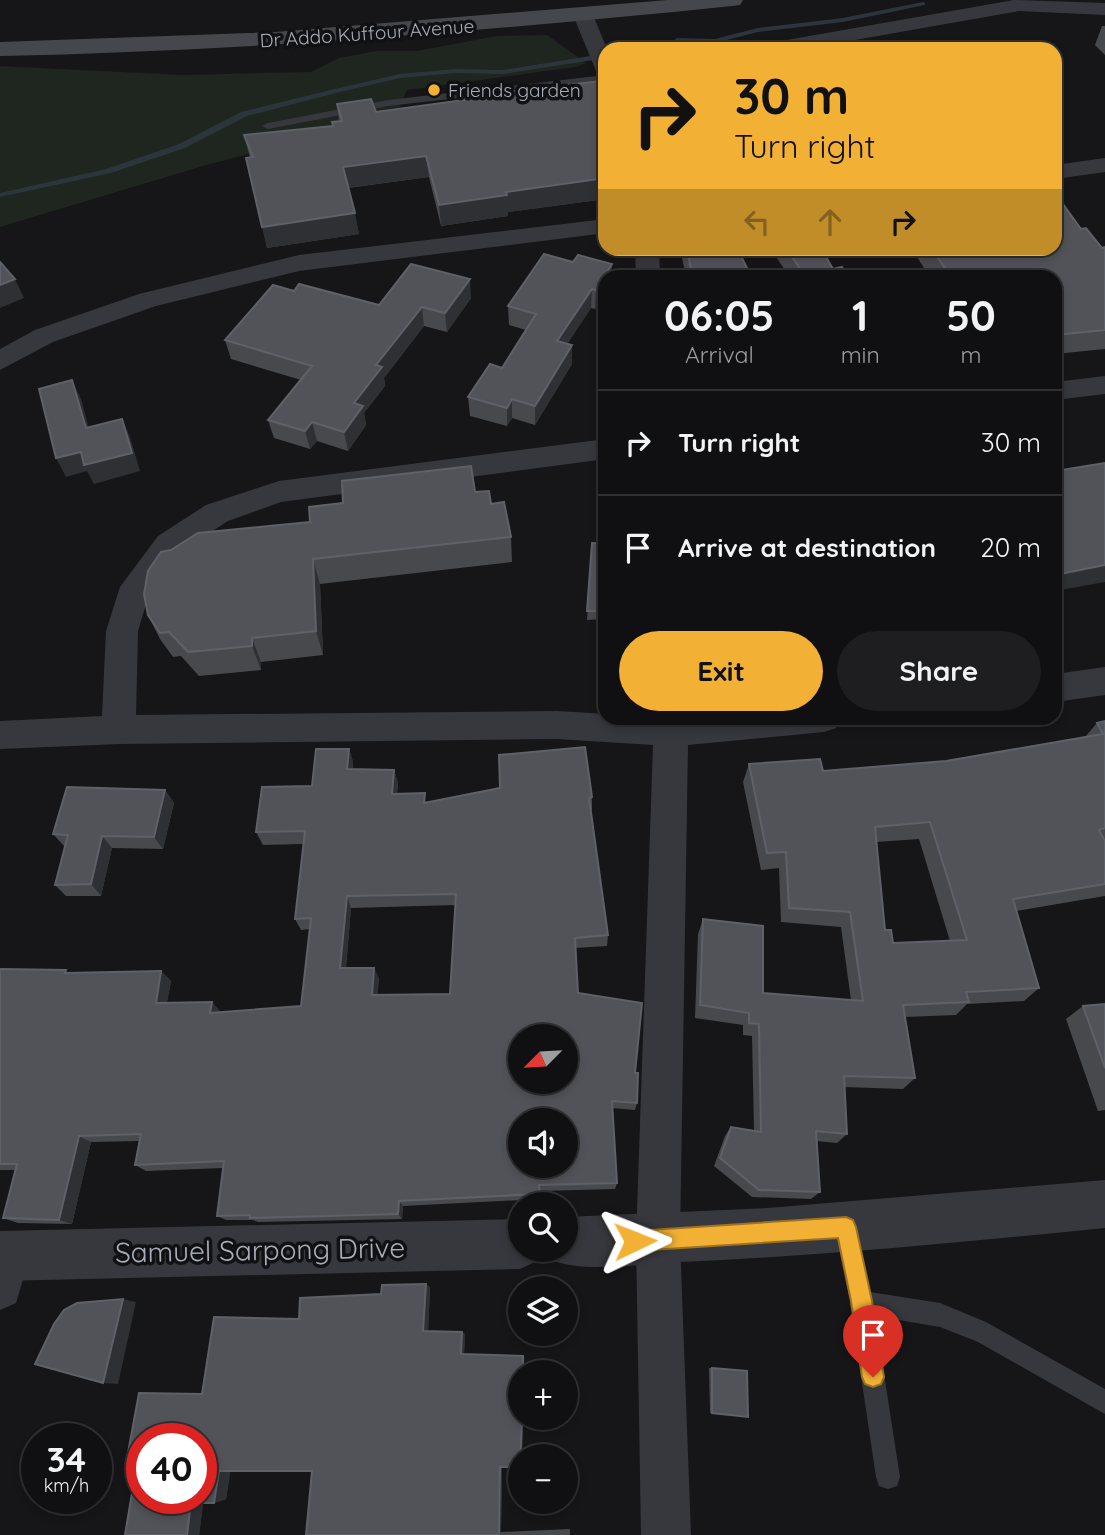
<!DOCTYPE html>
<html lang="en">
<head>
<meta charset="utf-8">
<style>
  :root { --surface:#101012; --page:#1e1e20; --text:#f1f3f6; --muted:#9c9d9f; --line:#303032; --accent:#f2b134 }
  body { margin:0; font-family:Quicksand,sans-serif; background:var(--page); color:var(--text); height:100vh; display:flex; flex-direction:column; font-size:26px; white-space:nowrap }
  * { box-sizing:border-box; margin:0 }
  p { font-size:23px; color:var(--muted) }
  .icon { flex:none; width:38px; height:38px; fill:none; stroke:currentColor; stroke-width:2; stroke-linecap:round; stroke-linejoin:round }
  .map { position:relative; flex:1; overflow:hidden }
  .drawer { position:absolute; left:598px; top:270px; width:464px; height:455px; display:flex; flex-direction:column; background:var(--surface); border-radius:21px; box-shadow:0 4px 10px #0003,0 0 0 2px var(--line) }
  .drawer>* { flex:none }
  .hud { position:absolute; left:598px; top:42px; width:464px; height:214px; border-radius:21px; box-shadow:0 4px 10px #0003,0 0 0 2px var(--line); background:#f2b134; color:#111; overflow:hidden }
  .needle { width:46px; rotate:246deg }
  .tools { position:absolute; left:508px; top:1024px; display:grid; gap:14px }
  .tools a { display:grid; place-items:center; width:70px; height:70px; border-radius:50%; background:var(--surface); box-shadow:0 4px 10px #0003,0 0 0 2px var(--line); font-size:35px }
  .speed { position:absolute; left:21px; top:1423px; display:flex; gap:14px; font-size:35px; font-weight:700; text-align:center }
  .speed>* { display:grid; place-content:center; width:91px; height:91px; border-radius:50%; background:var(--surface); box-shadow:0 4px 10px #0003,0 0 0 2px var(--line); line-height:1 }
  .speed small { font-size:18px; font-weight:400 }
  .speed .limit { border:10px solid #d22; background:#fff; color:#111 }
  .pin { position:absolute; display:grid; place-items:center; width:60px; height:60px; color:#fff; margin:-72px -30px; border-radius:50% 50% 50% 0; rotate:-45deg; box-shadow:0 0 7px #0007 }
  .pin .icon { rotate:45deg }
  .me { position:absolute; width:77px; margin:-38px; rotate:88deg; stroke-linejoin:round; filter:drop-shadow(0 0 5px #0008) }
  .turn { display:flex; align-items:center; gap:24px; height:147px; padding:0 21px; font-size:32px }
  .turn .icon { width:91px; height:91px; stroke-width:2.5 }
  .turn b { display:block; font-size:49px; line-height:60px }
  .lanes { display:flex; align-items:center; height:66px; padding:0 21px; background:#0003; justify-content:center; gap:35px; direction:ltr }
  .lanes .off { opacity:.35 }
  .eta { display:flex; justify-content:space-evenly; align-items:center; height:119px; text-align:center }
  .eta b { font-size:42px; font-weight:800; line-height:49px }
  .action { display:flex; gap:14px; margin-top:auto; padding:14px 21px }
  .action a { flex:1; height:80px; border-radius:42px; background:var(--accent); color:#111; font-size:28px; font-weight:800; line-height:80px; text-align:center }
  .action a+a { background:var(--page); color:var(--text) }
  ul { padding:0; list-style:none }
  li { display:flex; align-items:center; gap:21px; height:105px; padding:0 21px; border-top:2px solid var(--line) }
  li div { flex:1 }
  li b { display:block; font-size:26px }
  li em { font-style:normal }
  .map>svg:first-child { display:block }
  .green { fill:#1e261f }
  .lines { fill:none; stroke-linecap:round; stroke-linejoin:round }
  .stream { fill:#2c353c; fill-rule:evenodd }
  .service { fill:#37383d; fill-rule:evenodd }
  .minor { fill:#37383d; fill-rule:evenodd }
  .tertiary { fill:#37383d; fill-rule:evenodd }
  .secondary { fill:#45474d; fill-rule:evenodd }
  .wall { fill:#47494d; fill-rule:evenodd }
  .shaded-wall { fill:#2f3033 }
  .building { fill:#525359; stroke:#5f6168; stroke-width:2; fill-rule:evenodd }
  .route { fill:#f2b134; stroke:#9d7322; stroke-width:2 }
  .poi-dot { fill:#f2b134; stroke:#111113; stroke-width:2.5 }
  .labels { text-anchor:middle; stroke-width:7; stroke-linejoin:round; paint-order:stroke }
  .far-street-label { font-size:19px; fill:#a8adb8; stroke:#111113 }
  .far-poi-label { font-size:19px; fill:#a8adb8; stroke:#111113; text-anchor:start }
  .near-street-label { font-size:28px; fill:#a8adb8; stroke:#111113 }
</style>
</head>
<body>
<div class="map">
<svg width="1105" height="1535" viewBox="0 0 1105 1535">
  <rect width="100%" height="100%" fill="#161618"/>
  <!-- green -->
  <path class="green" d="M 547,35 L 586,63 L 576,67 L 407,90 L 399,108 L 348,115 L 305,139 L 203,166 L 0,227 L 0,66 L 182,75 L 311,72 L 339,58 L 376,51 L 417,51 L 496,36 Z"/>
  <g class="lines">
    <!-- stream -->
    <path class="stream" d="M 923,2 L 925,3 L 925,5 L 843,22 L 758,32 L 715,43 L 679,42 L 672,49 L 664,49 L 677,38 L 715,39 L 758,28 L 843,18 Z
      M 590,56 L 593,56 L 593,60 L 503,74 L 456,73 L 400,78 L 340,92 L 247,116 L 185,148 L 111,173 L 0,197 L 0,193 L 106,169 L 179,144 L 241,112 L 339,88 L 400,74 L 456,69 L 503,70 Z"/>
    <!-- service -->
    <path class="service" d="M 606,75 L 606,81 L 388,106 L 268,129 L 262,126 L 268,123 L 388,100 Z
      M 846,1219 L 854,1222 L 857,1230 L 870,1292 L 940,1303 L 986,1322 L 1105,1389 L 1105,1414 L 978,1342 L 940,1327 L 875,1316 L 900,1477 L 897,1486 L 888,1489 L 879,1486 L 876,1477 L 850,1302 L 835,1230 L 838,1222 Z"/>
    <!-- minor -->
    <path class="minor" d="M 1014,0 L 1105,3 L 1105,15 L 1019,11 L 804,49 L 771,47 L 774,43 L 781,41 Z
      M 583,9 L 590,11 L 593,15 L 607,49 L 606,77 L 599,75 L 596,71 L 573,15 L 576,11 Z
      M 1105,158 L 1105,172 L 1055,179 L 1055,165 Z
      M 606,219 L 606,233 L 299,271 L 156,306 L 53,342 L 0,370 L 0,349 L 35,330 L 139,294 L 299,255 Z
      M 635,248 L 659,248 L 660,276 L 636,276 Z
      M 1105,376 L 1105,394 L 1055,400 L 1055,382 Z
      M 606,439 L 606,459 L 281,502 L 228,521 L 180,552 L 150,591 L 138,631 L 136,715 L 557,711 L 606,714 L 606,718 L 841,718 L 836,728 L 824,732 L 688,745 L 680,1240 L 691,1535 L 641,1535 L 636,1240 L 653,745 L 557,739 L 119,744 L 0,749 L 0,721 L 102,716 L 106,631 L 120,587 L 158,536 L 206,505 L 279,481 Z
      M 1105,667 L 1105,695 L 1055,702 L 1055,674 Z
      M 8,1234 L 24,1240 L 30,1256 L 16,1303 L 0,1310 L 0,1237 Z"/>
    <!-- tertiary -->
    <path class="tertiary" d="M 1105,1180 L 1105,1228 C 963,1242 822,1256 680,1262 C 641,1264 583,1274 548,1259 L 544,1250 L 565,1250 L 565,1217 L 768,1208 Z
      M 520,1219 L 520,1250 L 542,1250 L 537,1261 L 520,1269 L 0,1281 L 0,1231 Z"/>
    <!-- secondary -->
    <path class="secondary" d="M 668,0 L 743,0 L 740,5 L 732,6 C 488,31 245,51 0,56 L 0,42 L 275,32 Z"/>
  </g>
  <!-- wall -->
  <path class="wall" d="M 1102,26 L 1105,26 L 1105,55 L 1095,45 Z
    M 606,90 L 606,199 L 508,212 L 508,216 L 441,226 L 429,177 L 348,188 L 359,234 L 267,248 L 250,158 L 244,135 L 332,126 L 339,121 L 337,104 L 376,112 L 463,100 L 463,97 Z
    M 1081,229 L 1102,248 L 1105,247 L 1105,349 L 1055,354 L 1055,276 L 928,274 L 911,248 L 1055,248 Z
    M 672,248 L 737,248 L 751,276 L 686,276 L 680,249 Z
    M 770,248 L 821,248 L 833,269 L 847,276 L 789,276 Z
    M 573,262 L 606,276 L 606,293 L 595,309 L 591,308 L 567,344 L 572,345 L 572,364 L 535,425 L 512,418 L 507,426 L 470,416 L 468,397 L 502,368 L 526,330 L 509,325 L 508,306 Z
    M 294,291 L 379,305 L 471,298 L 447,332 L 424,326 L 384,378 L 385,386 L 364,413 L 366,425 L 348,451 L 317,441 L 310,449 L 274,438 L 268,420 L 301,380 L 231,359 L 225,340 Z
    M 475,492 L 491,504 L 511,537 L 512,562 L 320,584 L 323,655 L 261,662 L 261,670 L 199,676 L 181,656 L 173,657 L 160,639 L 148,615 L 171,550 L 310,522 Z
    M 592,543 L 606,544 L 606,619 L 587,620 Z
    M 1105,721 L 1105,896 L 1016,911 L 1039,988 L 1024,1001 L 967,1004 L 956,1015 L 905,1017 L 915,1078 L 903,1089 L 844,1087 L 847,1134 L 837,1143 L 817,1141 L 820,1192 L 811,1199 L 752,1197 L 714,1166 L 725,1136 L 731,1127 L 754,1131 L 752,1036 L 743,1035 L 743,1025 L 695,1018 L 698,934 L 703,919 L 763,993 L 851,1000 L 841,927 L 781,922 L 779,868 L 761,870 L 743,782 L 749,764 L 823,771 L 946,761 L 1085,737 L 1097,723 ZM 919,839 L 950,941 L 893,943 L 885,930 L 876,842 Z
    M 349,749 L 353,762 L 353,769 L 394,770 L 398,783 L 397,794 L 427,802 L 592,797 L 592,810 L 590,810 L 608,935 L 607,946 L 575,948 L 578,993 L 635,1073 L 637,1103 L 635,1110 L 612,1108 L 617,1183 L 615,1189 L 540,1191 L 540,1199 L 403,1206 L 402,1219 L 258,1222 L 253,1220 L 226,1220 L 217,1216 L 223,1168 L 146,1171 L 135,1165 L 139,1141 L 91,1142 L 72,1224 L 18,1223 L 3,1218 L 15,1170 L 0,1170 L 0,969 L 69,973 L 161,971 L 171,981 L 167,1002 L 212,1002 L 220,1012 L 301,1006 L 310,929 L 301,930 L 295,919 L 303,844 L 263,845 L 256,832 L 312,786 ZM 455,905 L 450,994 L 377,995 L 379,978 L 346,968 L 351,908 Z
    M 165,790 L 174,803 L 163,849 L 112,848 L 101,896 L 66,896 L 55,885 L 65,847 L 53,834 Z
    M 1105,1004 L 1105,1110 L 1098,1111 L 1066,1019 L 1083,1006 Z
    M 426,1284 L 430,1288 L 428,1331 L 462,1332 L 465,1334 L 464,1354 L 524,1357 L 520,1418 L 523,1418 L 522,1456 L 502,1467 L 501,1532 L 570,1529 L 570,1535 L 306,1535 L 312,1471 L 230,1471 L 226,1499 L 214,1503 L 203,1503 L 199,1535 L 125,1535 L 136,1469 L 202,1394 L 299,1319 L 381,1294 Z
    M 709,1368 L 712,1368 L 748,1417 L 710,1413 Z"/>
  <!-- shaded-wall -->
  <path class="shaded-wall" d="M 426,156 L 429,177 L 346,188 L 343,167 Z
    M 606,178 L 606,199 L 508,212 L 508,216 L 441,226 L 439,205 L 506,192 Z
    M 355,213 L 359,234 L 267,248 L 262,227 Z
    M 612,264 L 612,276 L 606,276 L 606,293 L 595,309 L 596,290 Z
    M 15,279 L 24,298 L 0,308 L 0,285 Z
    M 470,279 L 471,298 L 447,332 L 445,313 Z
    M 592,289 L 591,308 L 557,360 L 557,341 Z
    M 422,307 L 424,326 L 384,378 L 385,386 L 364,413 L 366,425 L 348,451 L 344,432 L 354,403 L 376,365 Z
    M 572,345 L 572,364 L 535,425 L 535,406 Z
    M 72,380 L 81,399 L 94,447 L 86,428 Z
    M 512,399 L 512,418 L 507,426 L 507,408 Z
    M 122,419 L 130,437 L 140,471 L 94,484 L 87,471 L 66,477 L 56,458 Z
    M 312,422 L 317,441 L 310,449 L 305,431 Z
    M 313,559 L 320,584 L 323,655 L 316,631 Z
    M 1105,565 L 1105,582 L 1055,591 L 1055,575 Z
    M 252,638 L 261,662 L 261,670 L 252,646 Z
    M 349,749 L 353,762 L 352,782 L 347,769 Z
    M 394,770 L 398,783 L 395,807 L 392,794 Z
    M 165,790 L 174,803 L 163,849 L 154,837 Z
    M 102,836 L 112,848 L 101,896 L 91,884 Z
    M 347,896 L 351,908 L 345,978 L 340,968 Z
    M 374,968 L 379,978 L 377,1005 L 372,995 Z
    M 161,971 L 171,981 L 165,1012 L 156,1003 Z
    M 212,1002 L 220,1011 L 219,1022 L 210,1013 Z
    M 79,1136 L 91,1142 L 72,1224 L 59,1220 Z
    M 399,1201 L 403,1206 L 402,1219 L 398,1214 Z
    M 426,1284 L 430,1288 L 428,1333 L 423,1331 Z
    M 123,1299 L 136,1302 L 118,1384 L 103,1383 Z
    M 462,1332 L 465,1334 L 464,1355 L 461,1354 Z
    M 522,1418 L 523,1418 L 522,1456 L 521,1456 Z
    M 502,1464 L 501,1532 L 499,1535 L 500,1467 Z
    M 231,1468 L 226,1499 L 214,1503 L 219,1471 Z
    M 204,1499 L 199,1535 L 187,1535 L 191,1503 Z"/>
  <!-- building -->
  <path class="building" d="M 601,81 L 606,90 L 606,146 L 598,146 L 606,163 L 606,178 L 506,192 L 507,195 L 439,205 L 426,156 L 343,167 L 355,213 L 262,227 L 246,158 L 253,157 L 244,135 L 333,126 L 332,122 L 342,121 L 337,104 L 371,99 L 376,112 L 464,100 L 463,97 Z
    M 1055,193 L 1081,229 L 1086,228 L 1102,248 L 1105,247 L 1105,330 L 1055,335 L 1055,276 L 912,276 L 947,271 L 931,248 L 1055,248 Z
    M 687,248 L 737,248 L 751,276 L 692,276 Z
    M 786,248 L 821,248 L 833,269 L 842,267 L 847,276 L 805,276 Z
    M 544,254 L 573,262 L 578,255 L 612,264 L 596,290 L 592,289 L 557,341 L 572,345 L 535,406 L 512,399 L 507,408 L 468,397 L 490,364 L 502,368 L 536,314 L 508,306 Z
    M 0,262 L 15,279 L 0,285 Z
    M 411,264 L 470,279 L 445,313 L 422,307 L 376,365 L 382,367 L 354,403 L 363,406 L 344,432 L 312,422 L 305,431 L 268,420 L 312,366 L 225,340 L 273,285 L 294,291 L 299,284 L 379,305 Z
    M 72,380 L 86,428 L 122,419 L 132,453 L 84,465 L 81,452 L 56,458 L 39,389 Z
    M 1105,463 L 1105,565 L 1055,575 L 1055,471 Z
    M 471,466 L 475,492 L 489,491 L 491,504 L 504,502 L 511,537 L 313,559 L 316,631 L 252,638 L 252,646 L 188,652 L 169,632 L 160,633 L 148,615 L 144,594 L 148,571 L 161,552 L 171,550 L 198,533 L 310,522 L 309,507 L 343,503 L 342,481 Z
    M 592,543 L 606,544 L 606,611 L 587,611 Z
    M 1105,721 L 1105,828 L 1099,830 L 1105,841 L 1105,884 L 1013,899 L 1039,988 L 966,992 L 969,1002 L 903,1005 L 915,1078 L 844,1076 L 847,1134 L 816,1131 L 820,1192 L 759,1190 L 720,1158 L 731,1127 L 761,1132 L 759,1024 L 749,1023 L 749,1013 L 700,1005 L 703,919 L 763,926 L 763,993 L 863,1001 L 850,912 L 789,908 L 786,852 L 767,853 L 749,764 L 820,759 L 823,771 L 946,761 L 1103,734 L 1097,723 ZM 930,822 L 967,940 L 893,943 L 891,930 L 885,930 L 875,827 Z
    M 585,747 L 592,797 L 589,798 L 608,935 L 575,938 L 578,993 L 642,1003 L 635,1073 L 638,1073 L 637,1103 L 612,1101 L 617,1183 L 539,1185 L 540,1194 L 399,1201 L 398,1214 L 250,1218 L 250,1215 L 217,1216 L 224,1161 L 135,1165 L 141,1134 L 79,1136 L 59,1220 L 3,1218 L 17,1164 L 0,1164 L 0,969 L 66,970 L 65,973 L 161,971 L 156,1003 L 212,1002 L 210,1013 L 301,1006 L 311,918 L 295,919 L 305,831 L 256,832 L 262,787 L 312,786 L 316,749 L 349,749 L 347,769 L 394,770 L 392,794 L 425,793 L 424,803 L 500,788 L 499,755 ZM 456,894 L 450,994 L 372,995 L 374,968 L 340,968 L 347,896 ZM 520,1036 L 565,1036 L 565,1082 L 520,1082 ZM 520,1120 L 565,1120 L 565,1166 L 520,1166 Z
    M 67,787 L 165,790 L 154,837 L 102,836 L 91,884 L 55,885 L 68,835 L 53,834 Z
    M 1105,1004 L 1105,1068 L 1083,1006 Z
    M 426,1284 L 423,1331 L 462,1332 L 461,1354 L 523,1356 L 523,1372 L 520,1372 L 520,1418 L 522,1418 L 520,1467 L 500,1467 L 499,1535 L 306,1535 L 312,1471 L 219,1471 L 214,1503 L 191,1503 L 187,1535 L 125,1535 L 136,1469 L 125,1469 L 139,1393 L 202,1394 L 214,1317 L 299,1319 L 300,1298 L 381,1294 L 382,1285 ZM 142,1438 L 201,1438 L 201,1498 L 142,1498 Z
    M 123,1299 L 103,1383 L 35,1364 L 54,1324 L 64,1310 L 77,1303 Z
    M 712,1368 L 747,1371 L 748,1417 L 712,1413 Z"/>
  <!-- route -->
  <path class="route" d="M 846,1217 L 853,1220 L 856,1227 L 872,1301 L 884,1377 L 881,1384 L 873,1387 L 865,1384 L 862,1377 L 851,1301 L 838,1238 L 635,1251 L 627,1248 L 624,1241 L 627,1234 L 635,1231 Z"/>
  <!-- markers -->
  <circle class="poi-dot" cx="434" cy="90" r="7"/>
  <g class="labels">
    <!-- far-street labels -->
    <g class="far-street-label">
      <text transform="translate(367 33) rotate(-4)" y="7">Dr Addo Kuffour Avenue</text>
    </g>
    <!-- far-poi labels -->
    <g class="far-poi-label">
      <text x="448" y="97">Friends garden</text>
    </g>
    <!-- near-street labels -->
    <g class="near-street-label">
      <text transform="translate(260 1250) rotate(-1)" y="10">Samuel Sarpong Drive</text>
    </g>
  </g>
</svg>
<div class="tools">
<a><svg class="needle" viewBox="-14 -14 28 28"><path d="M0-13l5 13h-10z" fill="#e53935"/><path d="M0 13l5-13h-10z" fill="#9c9d9f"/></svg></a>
<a><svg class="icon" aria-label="sound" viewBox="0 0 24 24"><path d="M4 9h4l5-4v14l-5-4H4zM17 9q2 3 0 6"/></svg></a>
<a><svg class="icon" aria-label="search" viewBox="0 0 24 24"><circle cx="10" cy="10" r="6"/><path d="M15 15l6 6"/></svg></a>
<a><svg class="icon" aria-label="layers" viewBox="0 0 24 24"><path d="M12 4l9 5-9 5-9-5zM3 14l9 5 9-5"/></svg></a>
<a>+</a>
<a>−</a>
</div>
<div class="speed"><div>34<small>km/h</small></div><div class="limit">40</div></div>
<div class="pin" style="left:873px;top:1377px;background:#d93025"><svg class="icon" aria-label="arrive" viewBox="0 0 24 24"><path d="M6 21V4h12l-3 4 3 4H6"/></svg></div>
<svg class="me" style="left:635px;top:1241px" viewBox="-20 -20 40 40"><path d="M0-17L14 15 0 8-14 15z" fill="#f2b134" stroke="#fff" stroke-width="4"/></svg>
<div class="hud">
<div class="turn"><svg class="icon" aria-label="right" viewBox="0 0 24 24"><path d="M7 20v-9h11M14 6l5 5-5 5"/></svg><div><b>30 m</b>Turn right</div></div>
<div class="lanes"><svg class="icon off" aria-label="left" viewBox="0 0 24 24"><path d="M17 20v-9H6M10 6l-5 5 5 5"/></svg><svg class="icon off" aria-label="ahead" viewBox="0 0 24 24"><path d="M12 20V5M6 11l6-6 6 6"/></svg><svg class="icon" aria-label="right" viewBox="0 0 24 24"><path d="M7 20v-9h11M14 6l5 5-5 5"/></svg></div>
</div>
<section class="drawer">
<div class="eta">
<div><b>06:05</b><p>Arrival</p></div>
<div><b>1</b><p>min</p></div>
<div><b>50</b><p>m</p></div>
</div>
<ul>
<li><svg class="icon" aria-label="right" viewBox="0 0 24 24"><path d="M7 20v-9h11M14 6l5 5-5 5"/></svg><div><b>Turn right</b></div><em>30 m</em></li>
<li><svg class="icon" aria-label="arrive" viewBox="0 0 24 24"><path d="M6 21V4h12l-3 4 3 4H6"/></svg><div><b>Arrive at destination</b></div><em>20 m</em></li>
</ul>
<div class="action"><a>Exit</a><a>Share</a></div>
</section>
</div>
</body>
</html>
